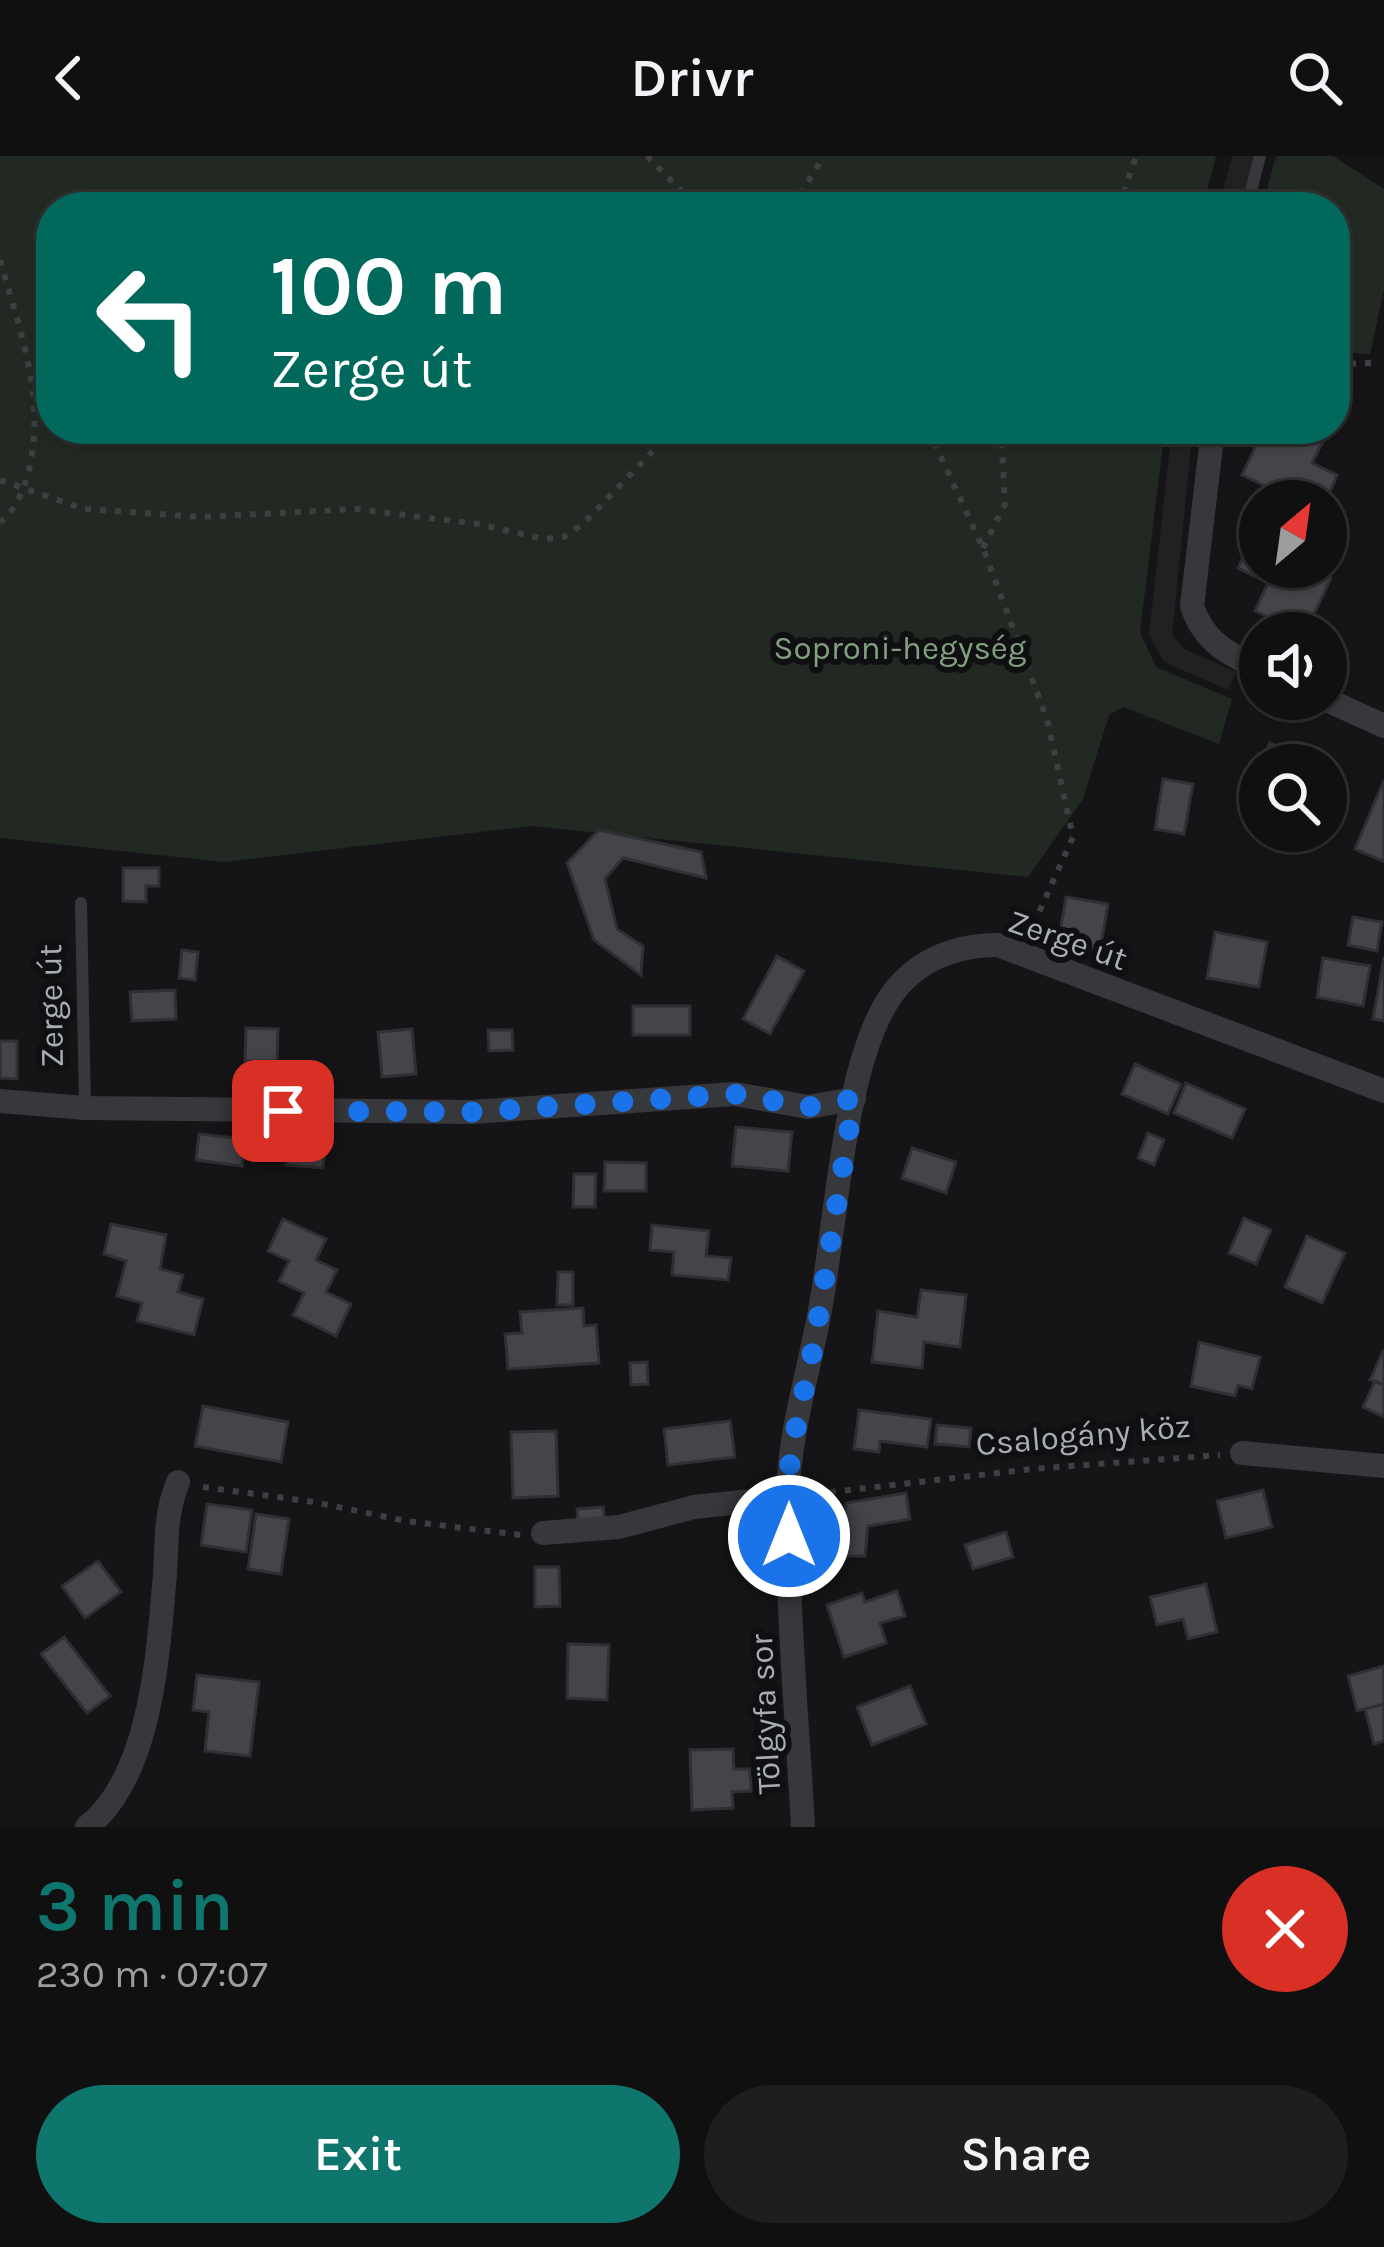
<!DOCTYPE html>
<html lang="en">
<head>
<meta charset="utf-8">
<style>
  :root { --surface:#101011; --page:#1e1e1f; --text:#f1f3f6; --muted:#9c9d9f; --line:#303031; --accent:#0f766e }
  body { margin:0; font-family:Karla,sans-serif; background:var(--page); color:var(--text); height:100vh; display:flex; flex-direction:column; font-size:45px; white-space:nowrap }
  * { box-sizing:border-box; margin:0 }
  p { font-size:39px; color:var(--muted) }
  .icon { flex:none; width:66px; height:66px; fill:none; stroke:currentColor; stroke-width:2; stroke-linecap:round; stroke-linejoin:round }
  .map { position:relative; height:1671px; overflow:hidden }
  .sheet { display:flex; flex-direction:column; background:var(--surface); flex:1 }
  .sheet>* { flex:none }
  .guide { position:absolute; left:36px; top:36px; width:1314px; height:252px; border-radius:48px; box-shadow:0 3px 9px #0004,0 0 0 3px var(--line); background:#00695c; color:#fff; overflow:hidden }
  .needle { width:78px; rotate:29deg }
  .fabs { position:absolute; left:1239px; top:324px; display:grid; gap:24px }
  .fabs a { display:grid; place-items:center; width:108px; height:108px; border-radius:50%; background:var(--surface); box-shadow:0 3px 9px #0004,0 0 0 3px var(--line); font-size:60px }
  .pin { position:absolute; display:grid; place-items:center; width:102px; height:102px; color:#fff; margin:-51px; border-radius:24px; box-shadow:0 6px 18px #0006 }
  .me { position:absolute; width:132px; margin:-66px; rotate:0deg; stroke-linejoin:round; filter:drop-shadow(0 0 9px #0008) }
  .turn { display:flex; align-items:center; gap:42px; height:252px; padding:0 36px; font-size:54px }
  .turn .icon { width:156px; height:156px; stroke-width:2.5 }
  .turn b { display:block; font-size:84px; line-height:102px }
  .round { display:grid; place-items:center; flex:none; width:126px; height:126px; border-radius:63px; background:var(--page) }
  .overview { display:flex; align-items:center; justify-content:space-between; height:204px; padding:0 36px }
  h1 { font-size:72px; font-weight:600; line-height:90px; color:var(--accent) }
  .button { display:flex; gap:24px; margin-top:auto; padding:24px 36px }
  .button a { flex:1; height:138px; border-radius:72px; background:var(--accent); color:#fff; font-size:48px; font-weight:600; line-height:138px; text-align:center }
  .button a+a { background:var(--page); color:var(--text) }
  header { display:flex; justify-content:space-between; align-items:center; height:156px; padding:0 36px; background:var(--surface); font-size:54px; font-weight:600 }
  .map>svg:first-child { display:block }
  .built { fill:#212124 }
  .green { fill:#222922 }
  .building { fill:#44454a; stroke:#2f3033; stroke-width:3 }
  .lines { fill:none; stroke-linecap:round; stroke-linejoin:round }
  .path { stroke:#3d3f42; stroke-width:6; stroke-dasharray:6 9; stroke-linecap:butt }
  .lane { stroke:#36383c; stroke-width:12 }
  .street { stroke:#36383c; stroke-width:24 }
  .route { stroke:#1a73e8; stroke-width:21; stroke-dasharray:0 37.8 }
  .labels { text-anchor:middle; stroke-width:12; stroke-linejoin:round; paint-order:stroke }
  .park-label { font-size:33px; fill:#82a080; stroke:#101012 }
  .street-label { font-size:33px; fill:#a8aeb6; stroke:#101012 }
</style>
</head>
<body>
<header><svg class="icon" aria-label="back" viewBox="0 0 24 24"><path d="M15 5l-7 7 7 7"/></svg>Drivr<svg class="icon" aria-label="search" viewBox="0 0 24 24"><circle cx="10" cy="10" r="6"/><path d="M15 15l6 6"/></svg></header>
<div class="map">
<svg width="1384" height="1671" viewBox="0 0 1384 1671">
  <rect width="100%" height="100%" fill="#151517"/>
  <!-- built -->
  <path class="built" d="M 1232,0 L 1257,0 L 1244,51 L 1219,51 Z
    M 1172,273 L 1193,273 L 1172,479 L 1184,493 L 1236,516 L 1228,534 L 1164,506 L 1149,479 Z"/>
  <!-- green -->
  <path class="green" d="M 0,0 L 1216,0 L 1203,51 L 51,51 L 51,273 L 1165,273 L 1140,476 L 1156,511 L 1232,543 L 1219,588 L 1123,551 L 1109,559 L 1083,643 L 1028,721 L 532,670 L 224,706 L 0,682 Z
    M 1276,0 L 1333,0 L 1384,33 L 1384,133 L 1370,198 L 1335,196 L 1335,51 L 1262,51 Z"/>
  <!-- building -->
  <path class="building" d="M 1264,273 L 1302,273 L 1324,283 L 1312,307 L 1337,319 L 1326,345 L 1270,345 L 1274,334 L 1242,319 Z
    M 1260,367 L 1260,411 L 1308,411 L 1331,422 L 1305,477 L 1255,455 L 1268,427 L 1238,412 Z
    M 1270,587 L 1319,609 L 1260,609 Z
    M 1260,610 L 1260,653 L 1244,646 Z
    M 1326,612 L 1338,618 L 1326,644 Z
    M 1163,623 L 1193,628 L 1184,678 L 1155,673 Z
    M 1384,624 L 1384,703 L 1383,705 L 1355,693 Z
    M 599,674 L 701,696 L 706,722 L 623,702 L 605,723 L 617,773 L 643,790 L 641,819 L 594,784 L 567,707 Z
    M 123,712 L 159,712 L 159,730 L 146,730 L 146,746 L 123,745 Z
    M 1066,741 L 1108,748 L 1100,795 L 1058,788 Z
    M 1353,761 L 1382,766 L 1377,795 L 1348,789 Z
    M 1215,776 L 1267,786 L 1259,831 L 1207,822 Z
    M 182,794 L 198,796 L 195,824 L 179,822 Z
    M 777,800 L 804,815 L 770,878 L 743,863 Z
    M 1384,801 L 1384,865 L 1373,863 Z
    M 1323,802 L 1370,810 L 1363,850 L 1317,841 Z
    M 175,834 L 176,863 L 132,865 L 130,836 Z
    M 633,850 L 690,850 L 690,879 L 633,879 Z
    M 246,872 L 278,873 L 277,905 L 245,905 Z
    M 412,873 L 416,918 L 382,921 L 378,876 Z
    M 488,874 L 512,874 L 513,894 L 489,895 Z
    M 0,885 L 17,885 L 17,923 L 0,922 Z
    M 1135,908 L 1181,928 L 1168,958 L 1122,938 Z
    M 1186,927 L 1245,953 L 1232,982 L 1174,957 Z
    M 736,971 L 792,976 L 788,1015 L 732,1010 Z
    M 1148,977 L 1164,984 L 1154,1009 L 1138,1002 Z
    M 199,978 L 245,983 L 242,1010 L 196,1004 Z
    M 288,981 L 326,984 L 323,1012 L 286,1009 Z
    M 912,992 L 956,1006 L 946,1037 L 902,1022 Z
    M 605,1006 L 646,1007 L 646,1035 L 604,1035 Z
    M 574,1018 L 596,1018 L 595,1051 L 573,1051 Z
    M 1244,1062 L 1271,1074 L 1256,1108 L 1229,1097 Z
    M 283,1063 L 326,1083 L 316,1104 L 337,1114 L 326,1136 L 351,1148 L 336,1180 L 293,1159 L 304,1137 L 279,1125 L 289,1105 L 268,1095 Z
    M 111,1068 L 166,1079 L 160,1113 L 183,1119 L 178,1136 L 203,1143 L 194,1179 L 137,1165 L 142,1147 L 117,1140 L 126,1105 L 104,1098 Z
    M 652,1069 L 709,1075 L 706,1100 L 731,1102 L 728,1124 L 672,1119 L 674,1096 L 650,1094 Z
    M 1307,1080 L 1345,1097 L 1322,1147 L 1285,1131 Z
    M 558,1116 L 573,1116 L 573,1149 L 557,1149 Z
    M 921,1134 L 966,1139 L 960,1191 L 924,1186 L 922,1212 L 872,1206 L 878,1155 L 917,1161 Z
    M 583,1152 L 584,1170 L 596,1169 L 599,1207 L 508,1213 L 505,1178 L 522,1177 L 520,1156 Z
    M 1199,1186 L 1260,1201 L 1252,1233 L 1238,1229 L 1235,1240 L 1191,1230 Z
    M 1383,1195 L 1384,1195 L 1384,1229 L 1370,1224 Z
    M 647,1206 L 648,1228 L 631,1229 L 630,1207 Z
    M 1375,1225 L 1384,1229 L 1384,1261 L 1363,1251 Z
    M 203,1250 L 288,1266 L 281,1306 L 195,1290 Z
    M 859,1254 L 931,1263 L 927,1291 L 880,1285 L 879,1296 L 854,1293 Z
    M 730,1265 L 735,1301 L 668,1309 L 664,1273 Z
    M 937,1269 L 971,1272 L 969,1291 L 935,1288 Z
    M 556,1275 L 558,1340 L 513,1342 L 511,1276 Z
    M 1263,1334 L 1272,1371 L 1226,1382 L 1217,1345 Z
    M 906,1337 L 910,1363 L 868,1370 L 865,1400 L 840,1400 L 846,1347 Z
    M 207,1348 L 252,1354 L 246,1396 L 201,1389 Z
    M 603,1351 L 605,1364 L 578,1367 L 577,1353 Z
    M 256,1358 L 289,1363 L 281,1418 L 248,1413 Z
    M 1006,1376 L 1013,1401 L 973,1413 L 965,1389 Z
    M 98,1405 L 121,1436 L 85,1462 L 62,1430 Z
    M 535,1411 L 559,1411 L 560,1450 L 535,1451 Z
    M 1206,1428 L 1217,1476 L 1188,1483 L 1183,1463 L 1157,1469 L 1150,1441 Z
    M 897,1435 L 905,1460 L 880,1467 L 886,1487 L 844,1501 L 827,1449 L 862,1437 L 865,1446 Z
    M 64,1481 L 110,1540 L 87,1557 L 41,1498 Z
    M 568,1488 L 609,1489 L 607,1544 L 567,1542 Z
    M 1384,1510 L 1384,1548 L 1357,1555 L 1348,1520 Z
    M 197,1519 L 259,1526 L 250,1600 L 205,1595 L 209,1556 L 193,1554 Z
    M 910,1530 L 926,1568 L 872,1589 L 857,1551 Z
    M 1384,1548 L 1384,1585 L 1374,1588 L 1365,1553 Z
    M 733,1593 L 734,1613 L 750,1613 L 751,1635 L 732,1636 L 733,1652 L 692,1654 L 690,1594 Z"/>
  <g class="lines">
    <!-- path -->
    <path class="path" d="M 647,0 L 697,51
      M 792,51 L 824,0
      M 1119,51 L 1136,0
      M 0,104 C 20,175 47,243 28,318 C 23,335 15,355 0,366
      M 1335,208 L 1372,207
      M 928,273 L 983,392 L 1047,563 L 1073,681 L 1031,774
      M 0,324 L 84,353 L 202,361 L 356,353 L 478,368 L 544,383 L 564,381 L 583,368 L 674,273
      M 983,392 L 1005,348 L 1001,273
      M 203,1331 L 314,1346 L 406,1365 L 521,1379
      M 815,1338 L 1032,1313 L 1220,1299"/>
    <!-- lane -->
    <path class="lane" d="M 1247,51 L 1260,0
      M 81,747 L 85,951"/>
    <!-- street -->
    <path class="street" d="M 1213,273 L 1192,450 C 1203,485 1228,498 1260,513
      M 1325,543 L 1384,570
      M 0,945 L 85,952 L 472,956 L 735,938 L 808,951 L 854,943
      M 1242,1297 L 1384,1310
      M 543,1377 L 619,1371 L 694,1351 L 788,1341
      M 87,1671 C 152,1620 158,1496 165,1418 C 167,1385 165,1358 178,1326
      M 803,1671 C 797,1562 787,1452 788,1343 C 788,1280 809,1216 820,1154 C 836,1068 843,924 884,851 C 908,808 950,789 998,789 L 1384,935"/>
  </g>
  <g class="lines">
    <!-- route -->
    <path class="route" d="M 283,955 L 472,956 L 735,938 L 808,951 L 854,943 L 814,1189 L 790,1300 L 789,1380"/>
  </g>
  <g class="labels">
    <!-- park labels -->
    <g class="park-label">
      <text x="900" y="503">Soproni-hegység</text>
    </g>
    <!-- street labels -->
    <g class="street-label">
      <text transform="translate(1068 783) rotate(19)" y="12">Zerge út</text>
      <text transform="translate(50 850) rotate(-91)" y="12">Zerge út</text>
      <text transform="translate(1083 1278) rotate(-5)" y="12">Csalogány köz</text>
      <text transform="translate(764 1558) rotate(-93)" y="12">Tölgyfa sor</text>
    </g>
  </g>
</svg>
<div class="fabs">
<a><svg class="needle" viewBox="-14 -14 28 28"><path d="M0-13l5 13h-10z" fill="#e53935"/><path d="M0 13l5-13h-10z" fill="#9c9d9f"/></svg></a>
<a><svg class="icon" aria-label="sound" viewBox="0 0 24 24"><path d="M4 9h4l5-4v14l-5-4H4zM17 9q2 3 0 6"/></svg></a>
<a><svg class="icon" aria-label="search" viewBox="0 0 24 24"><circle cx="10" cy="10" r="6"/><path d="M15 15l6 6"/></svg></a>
</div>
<div class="pin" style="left:283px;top:955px;background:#d93025"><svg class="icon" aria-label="arrive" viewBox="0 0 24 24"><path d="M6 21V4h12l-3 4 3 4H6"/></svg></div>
<svg class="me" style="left:789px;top:1380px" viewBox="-20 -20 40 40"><circle r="17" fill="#1a73e8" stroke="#fff" stroke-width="3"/><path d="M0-11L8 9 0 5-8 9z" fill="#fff"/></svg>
<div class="guide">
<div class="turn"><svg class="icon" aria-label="left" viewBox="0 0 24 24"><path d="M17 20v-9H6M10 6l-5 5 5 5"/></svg><div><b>100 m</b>Zerge út</div></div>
</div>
</div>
<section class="sheet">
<div class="overview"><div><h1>3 min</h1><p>230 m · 07:07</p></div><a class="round" style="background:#d93025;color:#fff"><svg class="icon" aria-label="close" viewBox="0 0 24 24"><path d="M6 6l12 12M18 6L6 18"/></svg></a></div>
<div class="button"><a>Exit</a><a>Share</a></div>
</section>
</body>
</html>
